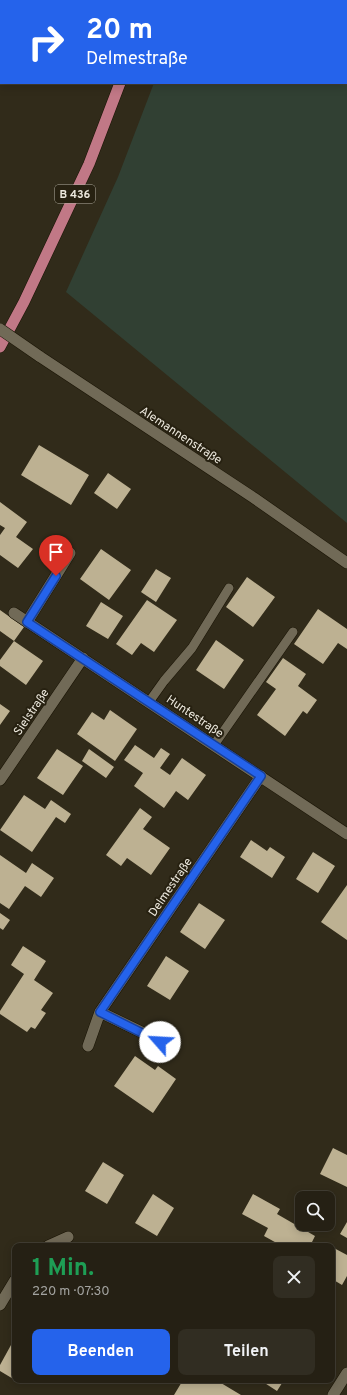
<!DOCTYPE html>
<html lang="de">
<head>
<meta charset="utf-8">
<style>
  :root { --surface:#252014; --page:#312d22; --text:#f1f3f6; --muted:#a3a3a0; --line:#423e34; --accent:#2563eb }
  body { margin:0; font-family:Overpass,sans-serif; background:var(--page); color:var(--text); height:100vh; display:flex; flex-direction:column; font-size:15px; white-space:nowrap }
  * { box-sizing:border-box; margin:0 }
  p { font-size:13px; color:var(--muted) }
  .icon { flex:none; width:22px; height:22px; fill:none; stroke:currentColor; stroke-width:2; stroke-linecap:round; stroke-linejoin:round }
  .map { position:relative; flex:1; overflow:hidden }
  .side { position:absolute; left:12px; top:1243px; width:323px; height:140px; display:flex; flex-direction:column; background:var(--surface); border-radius:8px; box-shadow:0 2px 10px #0003,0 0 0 1px var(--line) }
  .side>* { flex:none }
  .top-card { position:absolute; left:0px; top:0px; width:347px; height:84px; box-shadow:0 2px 10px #0003,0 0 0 1px var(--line); background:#2563eb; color:#fff; overflow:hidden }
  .tools { position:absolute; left:295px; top:1191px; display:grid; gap:8px }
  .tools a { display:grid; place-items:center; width:40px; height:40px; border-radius:8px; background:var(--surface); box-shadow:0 2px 10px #0003,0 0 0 1px var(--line); font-size:20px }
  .pin { position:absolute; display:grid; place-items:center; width:34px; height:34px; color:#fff; margin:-41px -17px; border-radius:50% 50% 50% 0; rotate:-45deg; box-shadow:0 0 4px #0007 }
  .pin .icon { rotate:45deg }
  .me { position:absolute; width:44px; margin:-22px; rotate:296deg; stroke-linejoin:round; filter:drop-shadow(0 0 3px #0008) }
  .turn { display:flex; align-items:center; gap:14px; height:84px; padding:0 20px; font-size:18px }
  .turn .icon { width:52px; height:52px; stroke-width:2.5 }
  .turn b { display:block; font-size:28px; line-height:34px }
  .round { display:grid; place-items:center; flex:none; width:42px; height:42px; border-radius:8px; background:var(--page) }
  .headline { display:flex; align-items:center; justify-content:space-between; height:68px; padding:0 20px }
  h1 { font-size:24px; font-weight:700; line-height:30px; color:#1e9e55 }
  .primary-button { display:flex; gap:8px; margin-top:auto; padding:8px 20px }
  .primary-button a { flex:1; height:46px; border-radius:8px; background:var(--accent); color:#fff; font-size:16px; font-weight:700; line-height:46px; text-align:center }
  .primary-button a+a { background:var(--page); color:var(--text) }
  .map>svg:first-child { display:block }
  .green { fill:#314033 }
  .building { fill:#bdb192 }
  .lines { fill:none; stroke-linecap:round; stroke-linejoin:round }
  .service-casing { stroke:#191304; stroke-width:10 }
  .minor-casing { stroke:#191304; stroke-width:12 }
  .tertiary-casing { stroke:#191304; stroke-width:12 }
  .primary-casing { stroke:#191304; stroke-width:12 }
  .service { stroke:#716a57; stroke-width:9 }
  .minor { stroke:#716a57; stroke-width:11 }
  .tertiary { stroke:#716a57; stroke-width:11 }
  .primary { stroke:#c17886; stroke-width:11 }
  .minor-bridge-casing { stroke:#191304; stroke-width:12; stroke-linecap:butt }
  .minor-bridge { stroke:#716a57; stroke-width:11 }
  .route-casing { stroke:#184099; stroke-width:10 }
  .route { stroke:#2563eb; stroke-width:7 }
  .labels { text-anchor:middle; stroke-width:4; stroke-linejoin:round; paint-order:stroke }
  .shield { fill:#272111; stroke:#b1aca0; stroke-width:1 }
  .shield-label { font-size:11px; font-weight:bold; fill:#ece8dd }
  .street-label { font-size:12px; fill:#ece8dd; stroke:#272111 }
</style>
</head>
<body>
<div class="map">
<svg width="347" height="1395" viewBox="0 0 347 1395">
  <rect width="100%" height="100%" fill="#312b1a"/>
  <!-- green -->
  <path class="green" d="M 154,83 L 345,83 L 347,85 L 347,523 L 66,292 L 118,177 Z"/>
  <!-- building -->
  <path class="building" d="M 39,445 L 89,475 L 71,505 L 21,475 Z
    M 108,473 L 131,489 L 117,509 L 94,493 Z
    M 0,502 L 27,522 L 16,537 L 33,549 L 18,568 L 0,555 L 0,535 L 5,528 L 0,525 Z
    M 101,549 L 131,570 L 109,600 L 80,579 Z
    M 156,569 L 171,578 L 156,602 L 141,592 Z
    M 247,577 L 275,597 L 253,627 L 226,607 Z
    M 147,600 L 177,620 L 154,652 L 141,643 L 132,655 L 116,644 Z
    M 101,602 L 123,616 L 108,639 L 86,626 Z
    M 318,609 L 347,629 L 347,649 L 338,643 L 323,664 L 294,644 Z
    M 0,610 L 24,627 L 14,641 L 0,631 Z
    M 216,640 L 244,660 L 224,689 L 196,670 Z
    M 14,641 L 43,661 L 26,685 L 0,666 L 0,660 Z
    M 283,658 L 306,674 L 298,686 L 317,700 L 307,714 L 303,711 L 285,736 L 257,715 L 276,689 L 266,682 Z
    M 0,704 L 10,711 L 0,725 Z
    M 110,710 L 137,729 L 115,761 L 77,734 L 92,712 L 104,720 Z
    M 135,745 L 154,758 L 161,748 L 170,754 L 160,768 L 170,775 L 182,758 L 206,775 L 188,800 L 176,791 L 164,808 L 134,786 L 143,773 L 124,760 Z
    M 57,749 L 83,766 L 63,795 L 37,778 Z
    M 89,749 L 114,767 L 106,778 L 82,761 Z
    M 24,795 L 45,809 L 51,800 L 71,814 L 65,823 L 56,817 L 32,852 L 0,830 Z
    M 140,808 L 152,817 L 143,829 L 170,848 L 151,875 L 127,858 L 121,866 L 106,855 Z
    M 251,840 L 267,851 L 270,847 L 285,857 L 272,878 L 240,857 Z
    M 313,852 L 335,866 L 318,893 L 296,879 Z
    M 0,855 L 26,873 L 32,863 L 54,878 L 41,897 L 25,886 L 9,909 L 0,903 Z
    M 347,885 L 347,940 L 321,922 Z
    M 199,903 L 225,920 L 205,949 L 180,932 Z
    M 0,913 L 10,920 L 3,930 L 0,928 Z
    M 23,946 L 46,961 L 34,980 L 53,993 L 41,1010 L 46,1013 L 35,1029 L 31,1027 L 27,1032 L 0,1014 L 0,1011 L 24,974 L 11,965 Z
    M 166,956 L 189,971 L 170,1000 L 147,986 Z
    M 135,1056 L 155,1070 L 158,1066 L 176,1079 L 153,1113 L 114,1086 Z
    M 333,1148 L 347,1155 L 347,1187 L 320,1174 Z
    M 103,1162 L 124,1175 L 107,1204 L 85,1191 Z
    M 153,1194 L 174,1208 L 157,1236 L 135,1223 Z
    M 253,1194 L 280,1209 L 277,1214 L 315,1236 L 310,1246 L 282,1246 L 264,1236 L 268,1228 L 242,1214 Z
    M 347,1222 L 347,1238 L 340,1234 Z
    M 332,1247 L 347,1255 L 347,1276 L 342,1285 L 332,1279 Z
    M 11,1345 L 15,1347 L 15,1380 L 21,1380 L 20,1383 L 0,1371 L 0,1365 Z
    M 183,1380 L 216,1380 L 241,1395 L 174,1395 Z
    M 260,1380 L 284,1380 L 277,1391 Z"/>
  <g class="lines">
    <!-- service casing -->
    <g class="service-casing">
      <path id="service" d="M 149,702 L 164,681 L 192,648 L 229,588
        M 214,745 L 293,632"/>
    </g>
    <!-- minor casing -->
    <g class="minor-casing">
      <path id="minor" d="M 39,356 L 254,498 L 347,563
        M 14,613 L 347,834
        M 27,622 L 70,553
        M 0,780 L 83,658
        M 160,1041 L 100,1012 L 261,776
        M 88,1046 L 100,1012
        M 48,1246 L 68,1237
        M 0,1305 L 15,1280"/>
    </g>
    <!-- tertiary casing -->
    <g class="tertiary-casing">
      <path id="tertiary" d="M 333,1395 L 347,1373"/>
    </g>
    <!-- primary casing -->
    <g class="primary-casing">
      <path id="primary" d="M 151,1 L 152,0
        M 0,347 L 24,302 L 89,164 L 120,83"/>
    </g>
    <!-- service -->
    <use href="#service" class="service"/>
    <!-- minor -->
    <use href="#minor" class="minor"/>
    <!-- tertiary -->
    <use href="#tertiary" class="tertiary"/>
    <!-- primary -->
    <use href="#primary" class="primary"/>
    <!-- minor-bridge casing -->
    <g class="minor-bridge-casing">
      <path id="minor-bridge" d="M 0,329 L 39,356"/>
    </g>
    <!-- minor-bridge -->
    <use href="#minor-bridge" class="minor-bridge"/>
  </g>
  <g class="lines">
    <!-- route casing -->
    <g class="route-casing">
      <path id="route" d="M 56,576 L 27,622 L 261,776 L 100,1012 L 160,1042"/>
    </g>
    <!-- route -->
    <use href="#route" class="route"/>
  </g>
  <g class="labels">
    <!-- shield labels -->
    <rect class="shield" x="55" y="185" width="40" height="18" rx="3"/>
    <g class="shield-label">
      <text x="75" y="198">B 436</text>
    </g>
    <!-- street labels -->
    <g class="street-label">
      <text transform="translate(181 435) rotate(33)" y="4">Alemannenstraße</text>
      <text transform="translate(31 712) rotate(-56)" y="4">Sielstraße</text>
      <text transform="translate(195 716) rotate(34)" y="4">Huntestraße</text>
      <text transform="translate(170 887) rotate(-56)" y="4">Delmestraße</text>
    </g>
  </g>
</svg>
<div class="tools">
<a><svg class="icon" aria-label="search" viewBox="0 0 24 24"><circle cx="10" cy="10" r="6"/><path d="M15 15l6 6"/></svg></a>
</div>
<div class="pin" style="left:56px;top:576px;background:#d93025"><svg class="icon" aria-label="arrive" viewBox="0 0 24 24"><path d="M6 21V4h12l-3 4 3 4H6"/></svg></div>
<svg class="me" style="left:160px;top:1042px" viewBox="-20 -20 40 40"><circle r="19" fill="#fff"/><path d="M0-13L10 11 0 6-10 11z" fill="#2563eb"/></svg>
<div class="top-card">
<div class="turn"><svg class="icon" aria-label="right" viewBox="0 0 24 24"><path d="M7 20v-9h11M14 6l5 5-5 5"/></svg><div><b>20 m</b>Delmestraße</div></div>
</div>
<section class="side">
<div class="headline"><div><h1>1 Min.</h1><p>220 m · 07:30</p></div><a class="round"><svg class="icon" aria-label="close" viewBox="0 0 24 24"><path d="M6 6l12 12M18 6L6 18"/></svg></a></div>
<div class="primary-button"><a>Beenden</a><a>Teilen</a></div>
</section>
</div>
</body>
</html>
